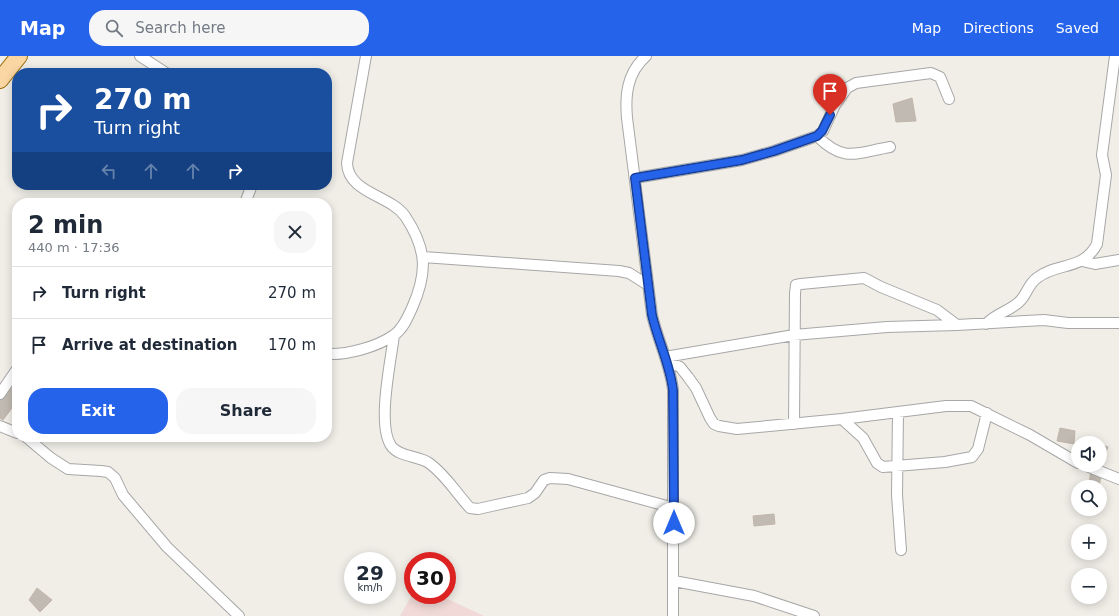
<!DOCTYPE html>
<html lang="en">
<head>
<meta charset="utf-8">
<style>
  :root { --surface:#fff; --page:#f6f6f7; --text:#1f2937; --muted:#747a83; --line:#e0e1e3; --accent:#2563eb }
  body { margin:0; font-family:"DejaVu Sans",sans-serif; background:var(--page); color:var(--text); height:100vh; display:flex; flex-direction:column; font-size:15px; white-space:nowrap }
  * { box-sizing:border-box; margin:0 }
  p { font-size:13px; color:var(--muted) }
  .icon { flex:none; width:22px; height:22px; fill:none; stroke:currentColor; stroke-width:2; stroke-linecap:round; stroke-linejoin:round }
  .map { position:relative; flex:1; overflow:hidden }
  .details { position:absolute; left:12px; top:142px; width:320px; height:244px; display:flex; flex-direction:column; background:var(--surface); border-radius:16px; box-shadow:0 2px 10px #0003 }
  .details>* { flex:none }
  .guide { position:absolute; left:12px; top:12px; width:320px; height:122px; border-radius:16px; box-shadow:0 2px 10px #0003; background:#1a4fa0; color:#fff; overflow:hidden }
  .buttons { position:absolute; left:1071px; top:380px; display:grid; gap:8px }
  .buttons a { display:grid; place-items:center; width:36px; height:36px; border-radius:50%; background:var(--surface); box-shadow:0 2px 10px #0003; font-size:20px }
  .speed { position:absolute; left:344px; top:496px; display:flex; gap:8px; font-size:20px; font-weight:700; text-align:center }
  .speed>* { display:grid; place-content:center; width:52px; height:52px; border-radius:50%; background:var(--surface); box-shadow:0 2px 10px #0003; line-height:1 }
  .speed small { font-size:10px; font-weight:400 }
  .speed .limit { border:6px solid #d22; background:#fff; color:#111 }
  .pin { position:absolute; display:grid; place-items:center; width:34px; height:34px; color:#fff; margin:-41px -17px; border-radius:50% 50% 50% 0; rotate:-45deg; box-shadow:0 0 4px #0007 }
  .pin .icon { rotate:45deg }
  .me { position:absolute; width:44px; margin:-22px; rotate:0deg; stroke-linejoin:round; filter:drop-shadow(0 0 3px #0008) }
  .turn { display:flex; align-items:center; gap:14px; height:84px; padding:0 16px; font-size:18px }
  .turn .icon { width:52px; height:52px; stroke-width:2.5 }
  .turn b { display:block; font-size:28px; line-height:34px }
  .lanes { display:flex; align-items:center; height:38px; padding:0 16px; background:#0003; justify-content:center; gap:20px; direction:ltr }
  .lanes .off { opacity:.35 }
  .round { display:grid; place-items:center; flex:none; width:42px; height:42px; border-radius:16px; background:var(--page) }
  .headline { display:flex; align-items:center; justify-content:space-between; height:68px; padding:0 16px }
  h1 { font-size:24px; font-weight:700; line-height:30px }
  .action { display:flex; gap:8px; margin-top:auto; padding:8px 16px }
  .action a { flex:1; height:46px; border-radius:16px; background:var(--accent); color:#fff; font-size:16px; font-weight:700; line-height:46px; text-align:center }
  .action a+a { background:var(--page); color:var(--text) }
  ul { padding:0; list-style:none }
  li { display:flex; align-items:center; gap:12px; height:52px; padding:0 16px; border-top:1px solid var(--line) }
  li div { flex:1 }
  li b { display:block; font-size:15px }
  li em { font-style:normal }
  header { display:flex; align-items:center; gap:24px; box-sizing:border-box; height:56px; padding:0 20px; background:var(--accent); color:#fff }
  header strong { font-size:19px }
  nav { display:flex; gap:22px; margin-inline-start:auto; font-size:14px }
  .search { width:280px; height:36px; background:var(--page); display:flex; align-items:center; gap:10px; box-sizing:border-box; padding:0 14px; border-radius:16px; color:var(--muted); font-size:15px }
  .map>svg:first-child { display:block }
  .commercial { fill:#f0d9d7 }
  .building { fill:#c1bab3; stroke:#c2b5aa }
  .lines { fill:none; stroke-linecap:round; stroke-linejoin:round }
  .street-casing { stroke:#a7a7a7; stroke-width:12 }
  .primary-casing { stroke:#996b04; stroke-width:18 }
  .street { stroke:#fff; stroke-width:10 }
  .primary { stroke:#fad6a3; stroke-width:16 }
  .route-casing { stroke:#184099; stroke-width:10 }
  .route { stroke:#2563eb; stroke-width:7 }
</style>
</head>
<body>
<header>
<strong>Map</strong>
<div class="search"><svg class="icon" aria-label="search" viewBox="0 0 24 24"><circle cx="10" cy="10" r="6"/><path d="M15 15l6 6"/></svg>Search here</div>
<nav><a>Map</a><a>Directions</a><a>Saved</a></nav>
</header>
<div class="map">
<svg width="1119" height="560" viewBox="0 0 1119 560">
  <rect width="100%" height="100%" fill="#f0eee7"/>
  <!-- commercial -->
  <path class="commercial" d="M 413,537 L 413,539 L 439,539 L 484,560 L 400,560 Z"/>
  <!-- building -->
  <path class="building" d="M 912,42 L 916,65 L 896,66 L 893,48 Z
    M 10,331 L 17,336 L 17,345 L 3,364 L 0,362 L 0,343 Z
    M 1060,372 L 1075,375 L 1074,388 L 1057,385 Z
    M 1100,388 L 1108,391 L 1104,401 L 1100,400 Z
    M 1091,414 L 1102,416 L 1099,430 L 1089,428 Z
    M 774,458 L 775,468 L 754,470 L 753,460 Z
    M 37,532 L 52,544 L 40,556 L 29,544 Z"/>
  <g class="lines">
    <!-- street casing -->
    <g class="street-casing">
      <path id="street" d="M 140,0 L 166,17
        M 646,0 C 627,17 625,39 627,62 L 652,259 C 658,285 670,308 673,334 L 673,560
        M 817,80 C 844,107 856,97 890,91
        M 635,122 L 742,104 L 774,95 L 817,80 L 823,75 L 835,49 L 847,32 L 856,27 L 931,17 L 940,21 L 949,43
        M 245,147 L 252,129
        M 423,201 L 619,215 L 629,217 L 648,229
        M 1082,205 L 1095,208 L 1119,204
        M 986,268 C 998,256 1008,256 1019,246 C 1027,239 1028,228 1037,222 C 1057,206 1083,215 1097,188 L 1106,119 L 1102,99 L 1115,0
        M 394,279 C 391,305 376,371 392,391 C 400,401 419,400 429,407 C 446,419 456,437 470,452 L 478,453 L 528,442 L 535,437 L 544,424 L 550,422 L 568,423 L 674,452
        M 327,298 C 347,299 377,291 394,279 C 403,273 408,261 412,252 C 428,216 427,193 405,160 C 390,139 348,137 347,107 L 366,0
        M 665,301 L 794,279 L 887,271 L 957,269
        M 667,305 L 680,311 L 688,321 L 696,332 L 710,362 L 714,368 L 719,370 L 737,373 L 842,363 L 946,350 L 971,350 L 1030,379 L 1078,407
        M 0,338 L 17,313
        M 898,357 L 897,439 L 901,494
        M 842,363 L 863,382 L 877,407 L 883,411 L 945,406 L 972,401 L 978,393 L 987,357
        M 794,368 L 795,237 L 796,229 L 801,228 L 864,222 L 881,231 L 937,254 L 957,269 L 1044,264 L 1068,267 L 1119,267
        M 0,370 L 17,377
        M 26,381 L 51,402 L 68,413 L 101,415 L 108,416 L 115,422 L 123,439 L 167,491 L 239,560
        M 1084,409 L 1119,423
        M 674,525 L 754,540 L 814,560"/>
    </g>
    <!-- primary casing -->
    <g class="primary-casing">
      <path id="primary" d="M 0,24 L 19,0"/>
    </g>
    <!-- street -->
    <use href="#street" class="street"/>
    <!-- primary -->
    <use href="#primary" class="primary"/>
  </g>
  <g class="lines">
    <!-- route casing -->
    <g class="route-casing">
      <path id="route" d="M 674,467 L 673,334 C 670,308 658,285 652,259 L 635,122 L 742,104 L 774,95 L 817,80 L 822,75 L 830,59"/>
    </g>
    <!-- route -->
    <use href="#route" class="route"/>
  </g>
</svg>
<div class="buttons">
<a><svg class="icon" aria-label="sound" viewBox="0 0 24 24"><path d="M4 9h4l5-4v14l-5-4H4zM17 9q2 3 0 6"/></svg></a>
<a><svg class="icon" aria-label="search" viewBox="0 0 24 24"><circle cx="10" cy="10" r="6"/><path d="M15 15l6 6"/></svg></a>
<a>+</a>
<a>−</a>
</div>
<div class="speed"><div>29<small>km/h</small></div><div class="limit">30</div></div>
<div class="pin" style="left:830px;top:59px;background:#d93025"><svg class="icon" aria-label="arrive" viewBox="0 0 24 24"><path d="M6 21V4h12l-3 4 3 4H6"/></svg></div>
<svg class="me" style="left:674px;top:467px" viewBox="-20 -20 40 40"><circle r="19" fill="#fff"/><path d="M0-13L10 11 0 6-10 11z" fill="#2563eb"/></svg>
<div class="guide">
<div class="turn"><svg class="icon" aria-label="right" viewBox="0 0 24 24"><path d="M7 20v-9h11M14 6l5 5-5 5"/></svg><div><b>270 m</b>Turn right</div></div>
<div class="lanes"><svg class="icon off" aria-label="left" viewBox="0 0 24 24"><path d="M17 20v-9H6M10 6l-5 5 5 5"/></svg><svg class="icon off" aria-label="ahead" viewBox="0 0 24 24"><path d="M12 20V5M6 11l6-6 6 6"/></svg><svg class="icon off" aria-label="ahead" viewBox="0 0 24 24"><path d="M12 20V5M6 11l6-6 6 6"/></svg><svg class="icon" aria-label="right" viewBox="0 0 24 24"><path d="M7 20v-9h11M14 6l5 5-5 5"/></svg></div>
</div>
<section class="details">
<div class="headline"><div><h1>2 min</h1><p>440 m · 17:36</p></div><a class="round"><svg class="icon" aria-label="close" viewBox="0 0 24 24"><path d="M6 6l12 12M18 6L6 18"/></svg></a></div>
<ul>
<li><svg class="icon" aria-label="right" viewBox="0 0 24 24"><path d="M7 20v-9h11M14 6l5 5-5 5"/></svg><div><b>Turn right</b></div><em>270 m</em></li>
<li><svg class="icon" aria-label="arrive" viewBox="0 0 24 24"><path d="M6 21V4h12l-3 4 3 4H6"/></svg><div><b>Arrive at destination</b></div><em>170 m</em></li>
</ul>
<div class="action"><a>Exit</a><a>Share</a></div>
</section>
</div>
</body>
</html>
